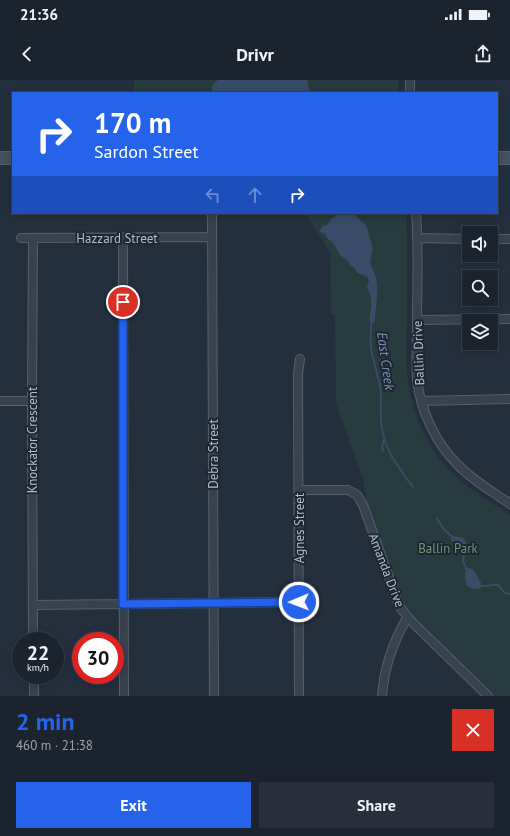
<!DOCTYPE html>
<html lang="en">
<head>
<meta charset="utf-8">
<style>
  :root { --surface:#1b232e; --page:#282f3a; --text:#f1f3f6; --muted:#a0a4aa; --line:#39404a; --accent:#2563eb }
  body { margin:0; font-family:"PT Sans",sans-serif; background:var(--page); color:var(--text); height:100vh; display:flex; flex-direction:column; font-size:15px; white-space:nowrap }
  * { box-sizing:border-box; margin:0 }
  p { font-size:13px; color:var(--muted) }
  .icon { flex:none; width:22px; height:22px; fill:none; stroke:currentColor; stroke-width:2; stroke-linecap:round; stroke-linejoin:round }
  .map { position:relative; height:616px; overflow:hidden }
  .sheet { display:flex; flex-direction:column; background:var(--surface); flex:1 }
  .sheet>* { flex:none }
  .top-card { position:absolute; left:12px; top:12px; width:486px; height:122px; border-radius:0px; box-shadow:0 2px 10px #0003,0 0 0 1px var(--line); background:#2563eb; color:#fff; overflow:hidden }
  .buttons { position:absolute; left:462px; top:146px; display:grid; gap:8px }
  .buttons a { display:grid; place-items:center; width:36px; height:36px; border-radius:0px; background:var(--surface); box-shadow:0 2px 10px #0003,0 0 0 1px var(--line); font-size:20px }
  .speed { position:absolute; left:12px; top:552px; display:flex; gap:8px; font-size:20px; font-weight:700; text-align:center }
  .speed>* { display:grid; place-content:center; width:52px; height:52px; border-radius:50%; background:var(--surface); box-shadow:0 2px 10px #0003,0 0 0 1px var(--line); line-height:1 }
  .speed small { font-size:10px; font-weight:400 }
  .speed .limit { border:6px solid #d22; background:#fff; color:#111 }
  .pin { position:absolute; display:grid; place-items:center; width:34px; height:34px; color:#fff; margin:-17px; border:2px solid #fff; border-radius:50%; box-shadow:0 1px 4px #0007 }
  .me { position:absolute; width:44px; margin:-22px; rotate:269deg; stroke-linejoin:round; filter:drop-shadow(0 0 3px #0008) }
  .turn { display:flex; align-items:center; gap:14px; height:84px; padding:0 16px; font-size:18px }
  .turn .icon { width:52px; height:52px; stroke-width:2.5 }
  .turn b { display:block; font-size:28px; line-height:34px }
  .lanes { display:flex; align-items:center; height:38px; padding:0 16px; background:#0003; justify-content:center; gap:20px; direction:ltr }
  .lanes .off { opacity:.35 }
  .round { display:grid; place-items:center; flex:none; width:42px; height:42px; border-radius:0px; background:var(--page) }
  .overview { display:flex; align-items:center; justify-content:space-between; height:68px; padding:0 16px }
  h1 { font-size:24px; font-weight:700; line-height:30px; color:var(--accent) }
  .action { display:flex; gap:8px; margin-top:auto; padding:8px 16px }
  .action a { flex:1; height:46px; border-radius:0px; background:var(--accent); color:#fff; font-size:16px; font-weight:700; line-height:46px; text-align:center }
  .action a+a { background:var(--page); color:var(--text) }
  .status { display:flex; justify-content:space-between; align-items:center; height:28px; padding:0 20px; background:var(--surface); direction:ltr }
  .status svg { height:11px; fill:currentColor }
  header { display:flex; justify-content:space-between; align-items:center; height:52px; padding:0 16px; background:var(--surface); font-size:18px; font-weight:700 }
  .map>svg:first-child { display:block }
  .green { fill:#263c3f }
  .water { fill:#394c67 }
  .lines { fill:none; stroke-linecap:round; stroke-linejoin:round }
  .stream { stroke:#394c67; stroke-width:2 }
  .minor-casing { stroke:#565f6c; stroke-width:10 }
  .secondary-casing { stroke:#565f6c; stroke-width:14 }
  .minor { stroke:#38414e; stroke-width:8 }
  .secondary { stroke:#465061; stroke-width:12 }
  .route-casing { stroke:#184099; stroke-width:10 }
  .route { stroke:#2563eb; stroke-width:7 }
  .labels { text-anchor:middle; stroke-width:4; stroke-linejoin:round; paint-order:stroke }
  .street-label { font-size:13px; fill:#b4bcc9; stroke:#1d2633 }
  .park-label { font-size:13px; fill:#6b9a76; stroke:#1d2633 }
  .water-label { font-size:14px; font-style:italic; fill:#7c92b1; stroke:#1d2633 }
</style>
</head>
<body>
<div class="status"><b>21:36</b><svg viewBox="0 0 49 12"><path d="M0 12V9h3v3zM5 12V6h3v6zM10 12V3h3v9zM15 12V0h3v12zM26 1h20v11H26zM47 4h2v5h-2z"/></svg></div>
<header><svg class="icon" aria-label="back" viewBox="0 0 24 24"><path d="M15 5l-7 7 7 7"/></svg>Drivr<svg class="icon" aria-label="share" viewBox="0 0 24 24"><path d="M12 15V3M7 8l5-5 5 5M5 13v7h14v-7"/></svg></header>
<div class="map">
<svg width="510" height="616" viewBox="0 0 510 616">
  <rect width="100%" height="100%" fill="#242f3e"/>
  <!-- green -->
  <path class="green" d="M 134,0 L 398,0 L 398,13 L 134,13 Z
    M 305,133 L 406,133 C 408,166 407,200 407,233 C 407,252 406,272 407,291 C 410,328 424,363 449,390 C 467,408 489,421 510,435 L 510,616 L 494,616 L 413,537 L 405,528 L 402,521 L 367,423 L 363,399 L 336,324 L 335,234 L 331,234 L 330,172 Z"/>
  <!-- water -->
  <path class="water" d="M 218,0 L 307,0 L 310,13 L 212,13 C 211,6 213,4 218,0 Z
    M 339,133 L 352,133 L 366,145 L 373,168 L 370,182 L 372,188 L 375,194 L 377,204 L 377,218 L 374,245 L 372,239 L 370,243 C 369,235 372,228 371,219 C 371,215 368,211 367,207 C 372,195 365,196 357,193 L 355,188 L 349,185 L 349,182 L 340,175 L 333,163 L 327,158 L 325,154 L 320,152 L 320,150 L 323,146 L 327,145 L 331,139 L 335,137 Z
    M 452,456 L 463,458 L 466,461 L 468,470 L 465,475 L 462,474 C 459,468 453,464 451,459 Z
    M 466,488 C 468,488 470,488 472,489 C 477,491 478,500 481,503 L 481,508 C 464,513 464,500 466,488 Z"/>
  <g class="lines">
    <!-- stream -->
    <path class="stream" d="M 372,237 C 371,249 369,261 372,273 C 374,284 378,295 380,306 C 382,317 380,328 381,339 C 382,367 397,386 413,407
      M 383,371 L 382,368 L 384,360
      M 437,439 L 443,448 L 452,457
      M 464,472 L 463,481 L 467,490
      M 479,506 C 485,507 493,504 498,505 C 501,507 502,511 505,513 L 510,514"/>
    <!-- minor casing -->
    <g class="minor-casing">
      <path id="minor" d="M 410,0 L 410,13
        M 212,133 L 214,616
        M 416,133 C 419,170 417,208 417,245 C 417,263 416,282 417,300 C 421,331 435,362 457,384 C 472,400 492,411 510,424
        M 21,158 L 212,157
        M 33,158 L 32,321 L 33,561
        M 123,158 L 124,616
        M 417,158 L 469,159
        M 491,159 L 510,159
        M 417,240 L 510,239
        M 0,321 L 32,321
        M 421,321 L 510,319
        M 299,410 L 348,410 L 357,415 L 363,425 L 398,523 L 402,530 L 410,540 L 488,616
        M 33,525 L 299,522
        M 34,595 L 34,616
        M 299,616 L 298,294 L 300,279
        M 382,616 C 384,588 393,562 407,538"/>
    </g>
    <!-- secondary casing -->
    <g class="secondary-casing">
      <path id="secondary" d="M 0,78 L 13,78
        M 497,78 L 510,78"/>
    </g>
    <!-- minor -->
    <use href="#minor" class="minor"/>
    <!-- secondary -->
    <use href="#secondary" class="secondary"/>
  </g>
  <g class="lines">
    <!-- route casing -->
    <g class="route-casing">
      <path id="route" d="M 123,222 L 123,524 L 299,522"/>
    </g>
    <!-- route -->
    <use href="#route" class="route"/>
  </g>
  <g class="labels">
    <!-- street labels -->
    <g class="street-label">
      <text x="117" y="163">Hazzard Street</text>
      <text transform="translate(418 273) rotate(-92)" y="5">Ballin Drive</text>
      <text transform="translate(32 360) rotate(-90)" y="5">Knockator Crescent</text>
      <text transform="translate(213 374) rotate(-90)" y="5">Debra Street</text>
      <text transform="translate(299 448) rotate(-90)" y="5">Agnes Street</text>
      <text transform="translate(387 490) rotate(69)" y="5">Amanda Drive</text>
    </g>
    <!-- park labels -->
    <g class="park-label">
      <text x="448" y="473">Ballin Park</text>
    </g>
    <!-- water labels -->
    <g class="water-label">
      <text transform="translate(386 281) rotate(82)" y="5">East Creek</text>
    </g>
  </g>
</svg>
<div class="buttons">
<a><svg class="icon" aria-label="sound" viewBox="0 0 24 24"><path d="M4 9h4l5-4v14l-5-4H4zM17 9q2 3 0 6"/></svg></a>
<a><svg class="icon" aria-label="search" viewBox="0 0 24 24"><circle cx="10" cy="10" r="6"/><path d="M15 15l6 6"/></svg></a>
<a><svg class="icon" aria-label="layers" viewBox="0 0 24 24"><path d="M12 4l9 5-9 5-9-5zM3 14l9 5 9-5"/></svg></a>
</div>
<div class="speed"><div>22<small>km/h</small></div><div class="limit">30</div></div>
<div class="pin" style="left:123px;top:222px;background:#d93025"><svg class="icon" aria-label="arrive" viewBox="0 0 24 24"><path d="M6 21V4h12l-3 4 3 4H6"/></svg></div>
<svg class="me" style="left:299px;top:522px" viewBox="-20 -20 40 40"><circle r="17" fill="#2563eb" stroke="#fff" stroke-width="3"/><path d="M0-11L8 9 0 5-8 9z" fill="#fff"/></svg>
<div class="top-card">
<div class="turn"><svg class="icon" aria-label="right" viewBox="0 0 24 24"><path d="M7 20v-9h11M14 6l5 5-5 5"/></svg><div><b>170 m</b>Sardon Street</div></div>
<div class="lanes"><svg class="icon off" aria-label="left" viewBox="0 0 24 24"><path d="M17 20v-9H6M10 6l-5 5 5 5"/></svg><svg class="icon off" aria-label="ahead" viewBox="0 0 24 24"><path d="M12 20V5M6 11l6-6 6 6"/></svg><svg class="icon" aria-label="right" viewBox="0 0 24 24"><path d="M7 20v-9h11M14 6l5 5-5 5"/></svg></div>
</div>
</div>
<section class="sheet">
<div class="overview"><div><h1>2 min</h1><p>460 m · 21:38</p></div><a class="round" style="background:#d93025;color:#fff"><svg class="icon" aria-label="close" viewBox="0 0 24 24"><path d="M6 6l12 12M18 6L6 18"/></svg></a></div>
<div class="action"><a>Exit</a><a>Share</a></div>
</section>
</body>
</html>
